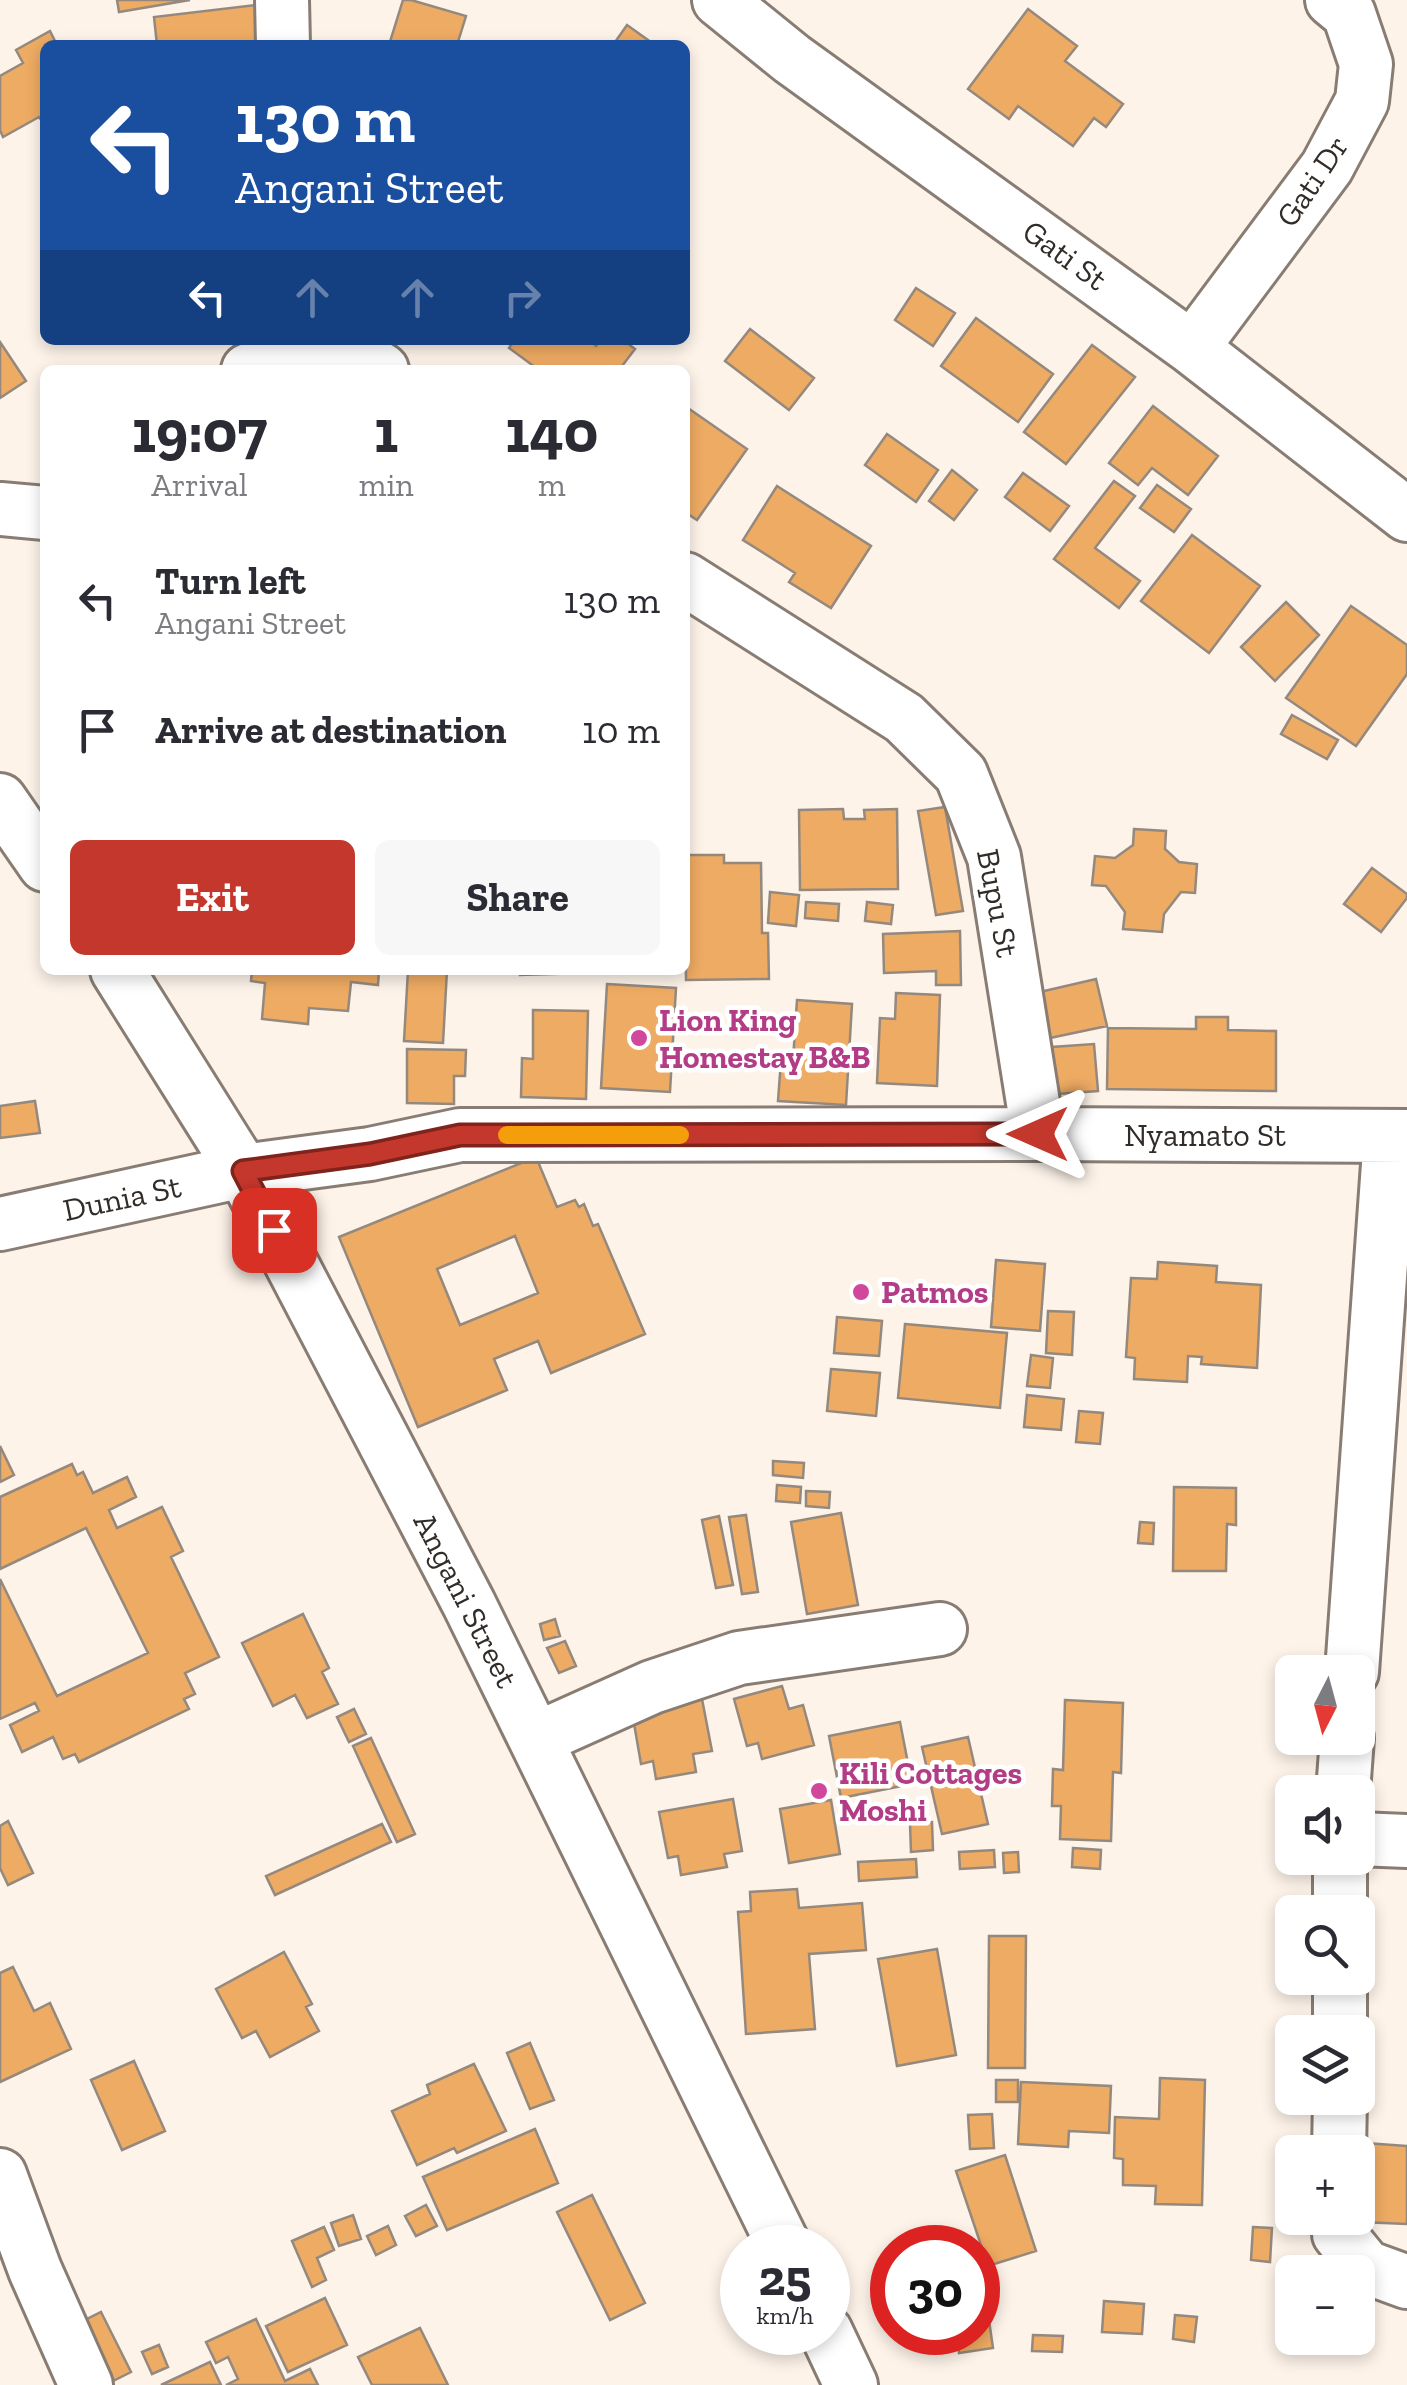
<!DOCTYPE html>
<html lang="en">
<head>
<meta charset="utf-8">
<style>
  :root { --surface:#fff; --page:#f7f7f7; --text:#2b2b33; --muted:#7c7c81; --accent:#c4372c }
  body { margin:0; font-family:"Zilla Slab",serif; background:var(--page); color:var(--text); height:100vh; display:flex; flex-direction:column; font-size:38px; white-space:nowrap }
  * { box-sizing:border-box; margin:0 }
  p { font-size:32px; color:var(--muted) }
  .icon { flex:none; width:55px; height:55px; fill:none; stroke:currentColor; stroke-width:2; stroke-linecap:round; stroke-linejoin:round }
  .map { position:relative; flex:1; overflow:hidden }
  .sheet { position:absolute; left:40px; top:365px; width:650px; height:610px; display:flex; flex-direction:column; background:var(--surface); border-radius:15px; box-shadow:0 5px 15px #0003 }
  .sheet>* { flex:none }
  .banner { position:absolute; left:40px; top:40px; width:650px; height:305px; border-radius:15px; box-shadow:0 5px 15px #0003; background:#1a4fa0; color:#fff; overflow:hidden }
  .needle { width:65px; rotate:186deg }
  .tools { position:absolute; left:1275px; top:1655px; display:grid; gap:20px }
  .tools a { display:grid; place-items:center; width:100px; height:100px; border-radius:15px; background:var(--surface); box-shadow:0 5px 15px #0003; font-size:50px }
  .speed { position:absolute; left:720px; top:2225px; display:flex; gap:20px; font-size:50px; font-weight:700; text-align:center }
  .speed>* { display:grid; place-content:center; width:130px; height:130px; border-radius:50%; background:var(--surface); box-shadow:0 5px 15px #0003; line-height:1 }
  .speed small { font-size:25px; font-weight:400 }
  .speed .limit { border:15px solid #d22; background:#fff; color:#111 }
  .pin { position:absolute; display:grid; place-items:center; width:85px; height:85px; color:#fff; margin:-42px; border-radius:20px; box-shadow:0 5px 15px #0006 }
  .me { position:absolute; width:110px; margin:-55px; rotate:270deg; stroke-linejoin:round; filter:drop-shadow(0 0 8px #0008) }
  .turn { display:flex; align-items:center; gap:35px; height:210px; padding:0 30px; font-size:45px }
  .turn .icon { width:130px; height:130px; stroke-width:2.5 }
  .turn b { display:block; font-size:70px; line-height:85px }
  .lanes { display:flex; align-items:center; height:95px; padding:0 30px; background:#0003; justify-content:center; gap:50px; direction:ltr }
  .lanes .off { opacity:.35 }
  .eta { display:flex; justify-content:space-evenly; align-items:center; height:170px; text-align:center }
  .eta b { font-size:60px; font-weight:800; line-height:70px }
  .primary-button { display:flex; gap:20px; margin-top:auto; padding:20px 30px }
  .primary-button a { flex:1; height:115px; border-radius:15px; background:var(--accent); color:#fff; font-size:40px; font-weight:800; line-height:115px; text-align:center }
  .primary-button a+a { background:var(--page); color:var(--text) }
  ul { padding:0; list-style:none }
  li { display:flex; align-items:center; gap:30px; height:130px; padding:0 30px }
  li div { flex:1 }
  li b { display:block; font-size:38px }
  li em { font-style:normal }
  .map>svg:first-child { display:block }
  .building { fill:#eeab63; stroke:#95897e; stroke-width:2.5; fill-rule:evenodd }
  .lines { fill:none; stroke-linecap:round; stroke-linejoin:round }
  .minor-casing { stroke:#897d73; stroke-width:58 }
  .minor { stroke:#fff; stroke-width:52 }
  .route-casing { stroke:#7f241d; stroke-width:25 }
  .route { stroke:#c4372c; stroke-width:18 }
  .slow { stroke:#f59e0b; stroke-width:18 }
  .hotel-dot { fill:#d1479c; stroke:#fff; stroke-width:4 }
  .labels { text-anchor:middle; stroke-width:9; stroke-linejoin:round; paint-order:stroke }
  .street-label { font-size:32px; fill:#312c28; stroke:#fff }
  .hotel-label { font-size:32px; font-weight:bold; fill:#b23c85; stroke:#fff; text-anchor:start }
</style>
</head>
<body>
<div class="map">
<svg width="1407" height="2385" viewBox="0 0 1407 2385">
  <rect width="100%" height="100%" fill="#fdf3e9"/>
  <!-- building -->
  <path class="building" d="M 117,0 L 190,0 L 119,12 Z
    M 403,0 L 411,0 L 466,16 L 457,45 L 389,45 Z
    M 256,5 L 261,45 L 157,45 L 154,17 Z
    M 1028,9 L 1077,46 L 1065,61 L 1123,104 L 1106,127 L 1094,118 L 1073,146 L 1018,106 L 1009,119 L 968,89 Z
    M 627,25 L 655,45 L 613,45 Z
    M 50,31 L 57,45 L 45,45 L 45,125 L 39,117 L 3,137 L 0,130 L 0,76 L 23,63 L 16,50 Z
    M 916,288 L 955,313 L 933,346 L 895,320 Z
    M 976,318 L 1053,374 L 1018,422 L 941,366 Z
    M 750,329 L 814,378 L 789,410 L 725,361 Z
    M 514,340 L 589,340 L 596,346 L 600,340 L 623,340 L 635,349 L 619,370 L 539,370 L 509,348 Z
    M 0,342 L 26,381 L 0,398 Z
    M 1092,345 L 1135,377 L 1066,464 L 1024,432 Z
    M 685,406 L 747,449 L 697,520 L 685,512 Z
    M 1153,406 L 1218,456 L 1188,495 L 1152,468 L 1138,485 L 1109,463 Z
    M 887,434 L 938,470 L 916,502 L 865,465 Z
    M 952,470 L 977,490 L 954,520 L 929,501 Z
    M 1023,473 L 1069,506 L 1050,531 L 1005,497 Z
    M 1114,481 L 1135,496 L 1095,548 L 1140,581 L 1119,608 L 1054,559 Z
    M 1157,485 L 1191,509 L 1174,532 L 1140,508 Z
    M 777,486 L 871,546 L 831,608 L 789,582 L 795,573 L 743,540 Z
    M 1192,535 L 1260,586 L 1209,653 L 1141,601 Z
    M 1286,602 L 1319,635 L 1275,681 L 1241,647 Z
    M 1351,606 L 1407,645 L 1407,674 L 1356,746 L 1286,698 Z
    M 1292,715 L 1338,740 L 1327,759 L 1281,734 Z
    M 945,807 L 963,911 L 936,915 L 918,811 Z
    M 843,809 L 844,819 L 865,819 L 864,810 L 897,809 L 898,889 L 800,890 L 799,810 Z
    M 1134,829 L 1166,831 L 1165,849 L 1179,862 L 1197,864 L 1195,893 L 1181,892 L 1164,914 L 1162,932 L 1123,929 L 1125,912 L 1106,886 L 1092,885 L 1095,856 L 1115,858 L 1133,845 Z
    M 685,855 L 724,855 L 724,863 L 761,863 L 762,933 L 768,933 L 769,979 L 686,980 Z
    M 1372,868 L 1407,894 L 1407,898 L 1381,932 L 1344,904 Z
    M 770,892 L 799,895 L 796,926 L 768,923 Z
    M 806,902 L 839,904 L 838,921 L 805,918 Z
    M 867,902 L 893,905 L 891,924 L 865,921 Z
    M 960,931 L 961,985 L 936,985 L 936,971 L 884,973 L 883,934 Z
    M 252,970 L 379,970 L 378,985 L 351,982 L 348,1011 L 309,1008 L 308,1024 L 262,1019 L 265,983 L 251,981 Z
    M 408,970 L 447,970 L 443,1043 L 404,1041 Z
    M 520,970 L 585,970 L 585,973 L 520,975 Z
    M 1096,979 L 1107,1026 L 1050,1038 L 1040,992 Z
    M 607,984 L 676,988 L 670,1092 L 601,1088 Z
    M 896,993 L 940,995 L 937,1086 L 877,1083 L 880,1018 L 895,1019 Z
    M 797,1000 L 852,1004 L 846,1105 L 778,1101 L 781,1060 L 793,1060 Z
    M 533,1010 L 588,1011 L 586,1099 L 521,1097 L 522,1058 L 533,1059 Z
    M 1196,1017 L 1228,1017 L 1228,1030 L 1276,1031 L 1276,1091 L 1107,1089 L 1108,1028 L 1196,1029 Z
    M 1094,1044 L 1098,1091 L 1057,1094 L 1052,1047 Z
    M 407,1049 L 466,1050 L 465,1076 L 454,1076 L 454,1104 L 407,1103 Z
    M 35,1101 L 40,1133 L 0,1138 L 0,1106 Z
    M 536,1157 L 557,1207 L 575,1200 L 579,1207 L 584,1204 L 593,1226 L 598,1224 L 645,1334 L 551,1373 L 538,1341 L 494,1359 L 507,1390 L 418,1427 L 339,1237 ZM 515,1236 L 538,1293 L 460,1325 L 437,1269 Z
    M 996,1260 L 1045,1264 L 1040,1331 L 991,1327 Z
    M 1158,1262 L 1217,1266 L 1216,1282 L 1261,1285 L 1257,1368 L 1201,1364 L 1202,1357 L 1188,1356 L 1187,1382 L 1134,1379 L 1135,1358 L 1126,1357 L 1131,1278 L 1157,1279 Z
    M 1048,1311 L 1074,1312 L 1072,1355 L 1046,1353 Z
    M 837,1317 L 882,1321 L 879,1356 L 834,1353 Z
    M 905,1324 L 1007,1333 L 1000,1408 L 898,1398 Z
    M 1031,1355 L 1053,1358 L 1050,1388 L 1027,1386 Z
    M 831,1369 L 880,1373 L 876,1416 L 827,1411 Z
    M 1027,1395 L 1064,1399 L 1061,1430 L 1024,1427 Z
    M 1079,1411 L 1103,1413 L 1100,1444 L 1076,1442 Z
    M 0,1446 L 14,1475 L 0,1482 Z
    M 773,1461 L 804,1463 L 803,1478 L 773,1475 Z
    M 72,1464 L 77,1475 L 83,1472 L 93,1493 L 127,1477 L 136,1497 L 109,1510 L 117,1528 L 162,1507 L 183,1551 L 171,1557 L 219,1657 L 185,1673 L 195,1694 L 184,1699 L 189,1709 L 79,1762 L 75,1754 L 63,1759 L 53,1737 L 22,1752 L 10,1725 L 39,1711 L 35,1703 L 0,1719 L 0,1579 L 57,1696 L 148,1653 L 86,1528 L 0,1569 L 0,1497 Z
    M 777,1485 L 801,1487 L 800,1503 L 776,1501 Z
    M 1174,1487 L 1236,1488 L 1236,1525 L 1227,1524 L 1226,1571 L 1173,1571 Z
    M 806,1491 L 830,1492 L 829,1508 L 806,1506 Z
    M 841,1513 L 858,1605 L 807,1614 L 791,1522 Z
    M 746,1515 L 758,1592 L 742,1594 L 729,1517 Z
    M 719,1516 L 733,1585 L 716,1588 L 702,1520 Z
    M 1140,1522 L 1154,1523 L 1153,1544 L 1138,1543 Z
    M 303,1614 L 329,1668 L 322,1672 L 338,1704 L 307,1718 L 295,1695 L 273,1706 L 242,1643 Z
    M 555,1619 L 560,1636 L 544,1640 L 540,1624 Z
    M 565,1641 L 576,1666 L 559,1673 L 547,1648 Z
    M 782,1686 L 789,1709 L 803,1705 L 814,1745 L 762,1759 L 758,1743 L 747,1746 L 734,1699 Z
    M 702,1699 L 712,1751 L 693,1754 L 696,1772 L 656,1779 L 653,1761 L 641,1764 L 632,1712 Z
    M 1065,1700 L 1123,1703 L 1121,1773 L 1113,1772 L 1111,1841 L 1060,1839 L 1061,1806 L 1052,1806 L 1053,1769 L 1063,1770 Z
    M 354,1709 L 366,1734 L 349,1742 L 337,1717 Z
    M 900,1722 L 912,1784 L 841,1798 L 829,1736 Z
    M 968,1737 L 988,1824 L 942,1834 L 922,1747 Z
    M 371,1738 L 415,1834 L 397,1842 L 353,1746 Z
    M 733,1799 L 742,1851 L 724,1854 L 727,1867 L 681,1875 L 678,1856 L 668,1858 L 659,1812 Z
    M 831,1800 L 840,1854 L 789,1863 L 780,1809 Z
    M 8,1821 L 33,1873 L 8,1885 L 0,1868 L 0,1826 Z
    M 932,1822 L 933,1850 L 911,1852 L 910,1824 Z
    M 382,1824 L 391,1842 L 275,1895 L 266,1876 Z
    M 1073,1848 L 1101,1850 L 1100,1869 L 1072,1867 Z
    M 994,1850 L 995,1867 L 960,1869 L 959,1852 Z
    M 1018,1852 L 1019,1872 L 1004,1873 L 1003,1853 Z
    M 916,1859 L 917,1877 L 859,1881 L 858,1862 Z
    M 797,1889 L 799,1908 L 862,1903 L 866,1950 L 809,1954 L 815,2029 L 746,2034 L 738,1912 L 751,1911 L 750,1892 Z
    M 989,1936 L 1026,1936 L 1025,2068 L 988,2068 Z
    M 937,1949 L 956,2055 L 897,2066 L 878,1959 Z
    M 284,1952 L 312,2004 L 306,2007 L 319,2031 L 270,2057 L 256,2031 L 242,2038 L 216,1989 Z
    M 13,1967 L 34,2011 L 50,2003 L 71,2049 L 0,2082 L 0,1973 Z
    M 530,2043 L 554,2100 L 530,2109 L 507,2053 Z
    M 134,2061 L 165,2131 L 122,2150 L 91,2080 Z
    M 474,2064 L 506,2131 L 457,2153 L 454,2148 L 417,2165 L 392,2111 L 430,2094 L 427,2085 Z
    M 1160,2078 L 1205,2080 L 1202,2205 L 1155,2204 L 1156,2186 L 1123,2185 L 1123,2159 L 1114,2158 L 1115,2117 L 1159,2119 Z
    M 996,2080 L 1018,2080 L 1018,2102 L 996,2102 Z
    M 1021,2082 L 1111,2086 L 1109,2133 L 1069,2131 L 1068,2147 L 1018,2144 Z
    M 992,2114 L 994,2148 L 970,2149 L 968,2115 Z
    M 535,2129 L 558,2183 L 447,2230 L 423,2177 Z
    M 1365,2143 L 1407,2146 L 1407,2224 L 1361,2222 Z
    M 1005,2155 L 1036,2251 L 988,2266 L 956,2171 Z
    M 592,2195 L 645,2303 L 610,2320 L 557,2212 Z
    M 426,2205 L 437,2226 L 416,2236 L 405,2216 Z
    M 353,2215 L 361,2239 L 339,2246 L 331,2223 Z
    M 388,2226 L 396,2245 L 376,2255 L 367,2236 Z
    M 324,2227 L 334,2250 L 317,2258 L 326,2280 L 312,2287 L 292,2241 Z
    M 1253,2227 L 1272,2228 L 1270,2262 L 1251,2260 Z
    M 325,2298 L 347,2345 L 288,2372 L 266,2326 Z
    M 986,2299 L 993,2348 L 959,2353 L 956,2332 L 978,2332 L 978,2300 Z
    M 1104,2301 L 1144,2304 L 1142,2334 L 1102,2332 Z
    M 101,2312 L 131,2372 L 105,2385 L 71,2327 Z
    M 1175,2315 L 1197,2317 L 1194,2342 L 1173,2339 Z
    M 256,2319 L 285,2381 L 310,2369 L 318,2385 L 226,2385 L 238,2379 L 228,2357 L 216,2363 L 206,2342 Z
    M 420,2328 L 448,2385 L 372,2385 L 358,2357 Z
    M 1033,2335 L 1063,2336 L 1062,2352 L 1032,2351 Z
    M 159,2345 L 168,2367 L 152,2374 L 142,2352 Z
    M 210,2362 L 221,2385 L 161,2385 Z"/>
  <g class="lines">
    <!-- minor casing -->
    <g class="minor-casing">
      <path id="minor" d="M 282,0 L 283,45
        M 719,0 L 792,59 L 1192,348 L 1407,515
        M 336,340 L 382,370
        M 1192,348 L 1327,167 L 1362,101 L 1366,64 L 1349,14 L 1332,0
        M 248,370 L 328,340
        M 0,509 L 45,513
        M 685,579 L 904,718 L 961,774 L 994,857 L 1038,1134
        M 0,800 L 45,865
        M 117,970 L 243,1171 L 469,1604 L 785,2248
        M 0,1224 L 243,1171 L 370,1154 L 460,1135 L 1038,1134 L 1407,1136
        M 1352,1672 L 1390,1136
        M 536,1739 L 652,1687 L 739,1658 L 940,1629
        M 1343,1792 L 1347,1738
        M 1358,1839 L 1407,1841
        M 1340,1912 L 1340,1858
        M 1340,2032 L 1340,1978
        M 1339,2152 L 1340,2098
        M 0,2175 L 35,2270 L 86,2385
        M 1339,2218 L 1339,2234 L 1366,2267 L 1407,2282
        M 826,2332 L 851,2385"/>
    </g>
    <!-- minor -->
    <use href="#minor" class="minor"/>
  </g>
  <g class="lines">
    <!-- route casing -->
    <g class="route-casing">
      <path id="route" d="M 274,1230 L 243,1171 L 370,1154 L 460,1135 L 1038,1134"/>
    </g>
    <!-- route -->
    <use href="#route" class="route"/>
    <!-- slow -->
    <path class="slow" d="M 507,1135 L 680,1135"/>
  </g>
  <!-- markers -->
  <g class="hotel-dot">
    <circle cx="639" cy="1038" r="10"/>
    <circle cx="861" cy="1292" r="10"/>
    <circle cx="819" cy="1791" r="10"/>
  </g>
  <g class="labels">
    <!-- street labels -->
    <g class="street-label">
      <text transform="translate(1312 181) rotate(-56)" y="11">Gati Dr</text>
      <text transform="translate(1065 255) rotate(36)" y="11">Gati St</text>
      <text transform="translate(998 903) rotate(79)" y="11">Bupu St</text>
      <text x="1205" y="1146">Nyamato St</text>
      <text transform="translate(122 1198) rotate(-12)" y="11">Dunia St</text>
      <text transform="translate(466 1600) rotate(63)" y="11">Angani Street</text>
    </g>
    <!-- hotel labels -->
    <g class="hotel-label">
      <text x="659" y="1031">Lion King<tspan x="659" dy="37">Homestay B&amp;B</tspan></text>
      <text x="881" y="1303">Patmos</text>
      <text x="839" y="1784">Kili Cottages<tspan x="839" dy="37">Moshi</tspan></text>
    </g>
  </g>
</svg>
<div class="tools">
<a><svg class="needle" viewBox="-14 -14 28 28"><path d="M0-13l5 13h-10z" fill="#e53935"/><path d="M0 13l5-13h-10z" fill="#7c7c81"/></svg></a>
<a><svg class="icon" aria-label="sound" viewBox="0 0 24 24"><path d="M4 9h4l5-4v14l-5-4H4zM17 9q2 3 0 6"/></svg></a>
<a><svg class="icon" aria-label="search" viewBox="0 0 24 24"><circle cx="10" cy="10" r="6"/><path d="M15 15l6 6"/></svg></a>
<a><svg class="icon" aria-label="layers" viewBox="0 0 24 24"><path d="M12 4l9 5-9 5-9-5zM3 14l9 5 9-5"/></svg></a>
<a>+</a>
<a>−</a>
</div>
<div class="speed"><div>25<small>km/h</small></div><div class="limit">30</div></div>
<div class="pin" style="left:274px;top:1230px;background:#d93025"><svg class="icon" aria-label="arrive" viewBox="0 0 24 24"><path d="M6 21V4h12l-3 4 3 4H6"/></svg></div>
<svg class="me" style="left:1038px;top:1134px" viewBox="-20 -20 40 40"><path d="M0-17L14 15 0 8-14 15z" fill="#c4372c" stroke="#fff" stroke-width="4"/></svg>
<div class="banner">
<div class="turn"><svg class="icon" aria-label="left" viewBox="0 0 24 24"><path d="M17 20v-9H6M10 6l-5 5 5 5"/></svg><div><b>130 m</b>Angani Street</div></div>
<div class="lanes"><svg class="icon" aria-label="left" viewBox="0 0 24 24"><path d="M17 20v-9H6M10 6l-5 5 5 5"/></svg><svg class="icon off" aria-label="ahead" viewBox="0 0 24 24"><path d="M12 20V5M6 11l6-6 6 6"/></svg><svg class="icon off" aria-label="ahead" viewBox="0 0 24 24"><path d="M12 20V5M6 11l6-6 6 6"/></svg><svg class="icon off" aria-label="right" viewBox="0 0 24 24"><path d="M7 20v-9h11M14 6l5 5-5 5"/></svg></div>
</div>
<section class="sheet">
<div class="eta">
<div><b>19:07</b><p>Arrival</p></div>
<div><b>1</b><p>min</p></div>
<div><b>140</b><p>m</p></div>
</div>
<ul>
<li><svg class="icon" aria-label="left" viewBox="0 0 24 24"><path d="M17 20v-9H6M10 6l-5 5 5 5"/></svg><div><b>Turn left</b><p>Angani Street</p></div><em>130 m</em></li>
<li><svg class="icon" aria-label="arrive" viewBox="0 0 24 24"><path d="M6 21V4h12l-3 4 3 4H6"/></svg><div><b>Arrive at destination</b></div><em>10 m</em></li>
</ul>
<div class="primary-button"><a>Exit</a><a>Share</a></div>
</section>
</div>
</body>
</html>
